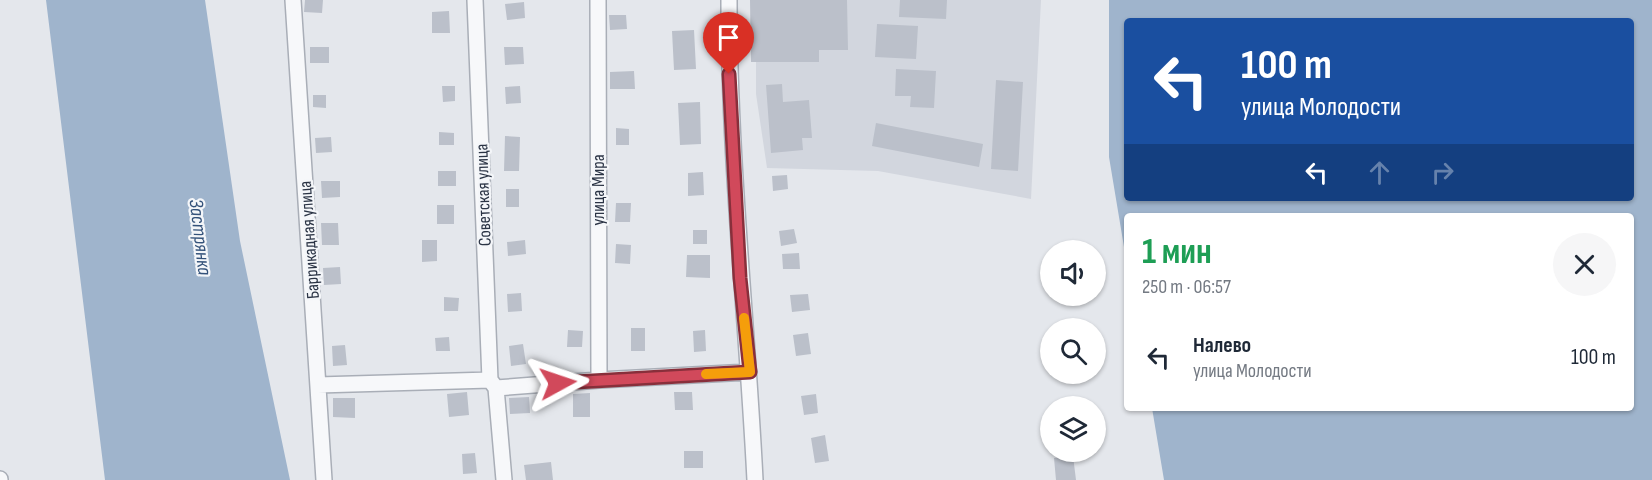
<!DOCTYPE html>
<html lang="ru">
<head>
<meta charset="utf-8">
<style>
  :root { --surface:#fff; --page:#f6f6f7; --text:#1f2937; --muted:#747a83 }
  body { margin:0; font-family:"Sofia Sans Condensed",sans-serif; background:var(--page); color:var(--text); height:100vh; display:flex; flex-direction:column; font-size:22px; white-space:nowrap }
  * { box-sizing:border-box; margin:0 }
  p { font-size:20px; color:var(--muted) }
  .icon { flex:none; width:33px; height:33px; fill:none; stroke:currentColor; stroke-width:2; stroke-linecap:round; stroke-linejoin:round }
  .map { position:relative; flex:1; overflow:hidden }
  .details { position:absolute; left:1124px; top:213px; width:510px; height:198px; display:flex; flex-direction:column; background:var(--surface); border-radius:6px; box-shadow:0 2px 4px #0004 }
  .details>* { flex:none }
  .banner { position:absolute; left:1124px; top:18px; width:510px; height:183px; border-radius:6px; box-shadow:0 2px 4px #0004; background:#1a4fa0; color:#fff; overflow:hidden }
  .tools { position:absolute; left:1040px; top:240px; display:grid; gap:12px }
  .tools a { display:grid; place-items:center; width:66px; height:66px; border-radius:50%; background:var(--surface); box-shadow:0 2px 4px #0004; font-size:30px }
  .pin { position:absolute; display:grid; place-items:center; width:51px; height:51px; color:#fff; margin:-62px -26px; border-radius:50% 50% 50% 0; rotate:-45deg; box-shadow:0 0 6px #0007 }
  .pin .icon { rotate:45deg }
  .me { position:absolute; width:66px; margin:-33px; rotate:85deg; stroke-linejoin:round; filter:drop-shadow(0 0 4px #0008) }
  .turn { display:flex; align-items:center; gap:21px; height:126px; padding:0 18px; font-size:27px }
  .turn .icon { width:78px; height:78px; stroke-width:2.5 }
  .turn b { display:block; font-size:42px; line-height:51px }
  .lanes { display:flex; align-items:center; height:57px; padding:0 18px; background:#0003; justify-content:center; gap:30px; direction:ltr }
  .lanes .off { opacity:.35 }
  .round { display:grid; place-items:center; flex:none; width:63px; height:63px; border-radius:32px; background:var(--page) }
  .summary { display:flex; align-items:center; justify-content:space-between; height:102px; padding:0 18px }
  h1 { font-size:36px; font-weight:700; line-height:45px; color:#1e9e55 }
  ul { padding:0; list-style:none }
  li { display:flex; align-items:center; gap:18px; height:84px; padding:0 18px }
  li div { flex:1 }
  li b { display:block; font-size:22px }
  li em { font-style:normal }
  .map>svg:first-child { display:block }
  .built { fill:#d2d6de }
  .water { fill:#9fb4cc; fill-rule:evenodd }
  .building { fill:#bbc0ca }
  .lines { fill:none; stroke-linecap:round; stroke-linejoin:round }
  .minor-casing { stroke:#a9aeb7; stroke-width:18 }
  .minor { stroke:#f7f8fa; stroke-width:15 }
  .route-casing { stroke:#882f3b; stroke-width:15 }
  .route { stroke:#d1495b; stroke-width:10 }
  .slow { stroke:#f59e0b; stroke-width:10 }
  .labels { text-anchor:middle; stroke-width:4.5; stroke-linejoin:round; paint-order:stroke }
  .street-label { font-size:18px; fill:#2b3445; stroke:#f4f6f9 }
  .water-label { font-size:20px; font-style:italic; fill:#34527a; stroke:#f4f6f9 }
</style>
</head>
<body>
<div class="map">
<svg width="1652" height="480" viewBox="0 0 1652 480">
  <rect width="100%" height="100%" fill="#e4e7ec"/>
  <!-- built -->
  <path class="built" d="M 756,0 L 1041,0 L 1031,199 L 878,171 L 767,168 L 756,94 Z"/>
  <!-- water -->
  <path class="water" d="M 46,0 L 205,0 L 240,241 L 290,480 L 105,480 Z
    M 1109,0 L 1652,0 L 1652,480 L 1164,480 L 1152,408 L 1630,408 L 1630,216 L 1126,216 L 1126,259 L 1109,157 ZM 1126,21 L 1630,21 L 1630,198 L 1126,198 Z"/>
  <!-- building -->
  <path class="building" d="M 305,0 L 323,0 L 322,13 L 304,12 Z
    M 750,0 L 847,0 L 848,50 L 819,50 L 819,62 L 751,62 Z
    M 900,0 L 947,0 L 946,19 L 899,17 Z
    M 524,2 L 525,18 L 507,20 L 505,4 Z
    M 449,11 L 450,33 L 432,33 L 432,12 Z
    M 609,15 L 626,15 L 627,29 L 610,30 Z
    M 877,24 L 918,26 L 916,59 L 875,57 Z
    M 694,30 L 696,69 L 674,70 L 672,31 Z
    M 310,47 L 329,47 L 329,63 L 310,63 Z
    M 504,47 L 523,47 L 524,64 L 505,65 Z
    M 896,69 L 936,71 L 934,108 L 910,107 L 911,96 L 895,96 Z
    M 634,71 L 635,89 L 610,89 L 610,72 Z
    M 996,80 L 1023,82 L 1018,171 L 991,169 Z
    M 782,84 L 783,102 L 809,100 L 812,138 L 802,138 L 803,150 L 771,153 L 766,85 Z
    M 442,86 L 455,86 L 455,101 L 443,102 Z
    M 520,86 L 521,103 L 506,104 L 505,87 Z
    M 313,95 L 326,95 L 326,108 L 313,107 Z
    M 700,102 L 701,144 L 680,145 L 678,103 Z
    M 876,123 L 983,144 L 979,167 L 872,146 Z
    M 616,128 L 629,129 L 629,145 L 616,145 Z
    M 439,132 L 454,133 L 454,145 L 439,145 Z
    M 505,136 L 520,137 L 519,171 L 504,171 Z
    M 331,137 L 332,152 L 316,153 L 315,138 Z
    M 438,171 L 456,171 L 456,186 L 438,186 Z
    M 703,172 L 704,195 L 688,196 L 688,173 Z
    M 787,175 L 788,189 L 773,191 L 772,176 Z
    M 321,181 L 340,181 L 340,197 L 322,198 Z
    M 506,189 L 519,189 L 519,207 L 506,207 Z
    M 616,203 L 631,203 L 630,222 L 615,222 Z
    M 437,205 L 454,205 L 454,224 L 437,224 Z
    M 321,223 L 338,223 L 339,245 L 322,245 Z
    M 794,229 L 797,243 L 781,246 L 779,231 Z
    M 693,230 L 707,230 L 707,244 L 693,244 Z
    M 422,240 L 437,240 L 437,261 L 422,262 Z
    M 525,240 L 526,254 L 508,256 L 507,242 Z
    M 616,244 L 631,245 L 630,264 L 615,263 Z
    M 799,253 L 800,269 L 783,269 L 782,254 Z
    M 687,255 L 710,255 L 710,278 L 686,277 Z
    M 340,267 L 341,284 L 324,285 L 323,268 Z
    M 521,293 L 522,311 L 508,312 L 507,294 Z
    M 808,294 L 810,310 L 792,312 L 790,295 Z
    M 444,297 L 459,298 L 458,311 L 444,311 Z
    M 631,328 L 645,328 L 645,351 L 631,351 Z
    M 568,330 L 583,331 L 582,347 L 567,347 Z
    M 705,330 L 706,351 L 694,352 L 693,331 Z
    M 808,333 L 811,354 L 796,356 L 793,335 Z
    M 449,337 L 450,351 L 436,351 L 435,338 Z
    M 523,344 L 526,364 L 511,366 L 509,346 Z
    M 345,345 L 347,365 L 333,366 L 332,346 Z
    M 467,392 L 469,415 L 449,417 L 447,394 Z
    M 674,392 L 692,392 L 693,410 L 675,410 Z
    M 590,393 L 590,417 L 573,417 L 573,394 Z
    M 816,394 L 818,413 L 804,415 L 801,396 Z
    M 529,397 L 530,413 L 510,414 L 509,398 Z
    M 333,398 L 355,398 L 355,418 L 333,417 Z
    M 825,435 L 829,461 L 815,463 L 811,438 Z
    M 684,451 L 703,451 L 703,468 L 684,468 Z
    M 475,453 L 477,473 L 463,474 L 462,454 Z
    M 1073,456 L 1076,480 L 1056,480 L 1054,458 Z
    M 551,462 L 553,480 L 526,480 L 524,465 Z"/>
  <g class="lines">
    <!-- minor casing -->
    <g class="minor-casing">
      <path id="minor" d="M 293,0 L 324,480
        M 475,0 L 490,380 L 496,388 L 504,480
        M 598,0 L 599,380
        M 729,0 C 729,161 747,320 755,480
        M 318,385 L 490,380
        M 496,388 L 599,380 L 749,372
        M 0,479 L 0,480"/>
    </g>
    <!-- minor -->
    <use href="#minor" class="minor"/>
  </g>
  <g class="lines">
    <!-- route casing -->
    <g class="route-casing">
      <path id="route" d="M 558,383 L 750,372 L 740,278 L 729,74"/>
    </g>
    <!-- route -->
    <use href="#route" class="route"/>
    <!-- slow -->
    <path class="slow" d="M 706,374 L 750,372 L 744,318"/>
  </g>
  <g class="labels">
    <!-- street labels -->
    <g class="street-label">
      <text transform="translate(598 190) rotate(-90)" y="6">улица Мира</text>
      <text transform="translate(483 195) rotate(-92)" y="6">Советская улица</text>
      <text transform="translate(309 240) rotate(-94)" y="6">Баррикадная улица</text>
    </g>
    <!-- water labels -->
    <g class="water-label">
      <text transform="translate(201 237) rotate(83)" y="7">Застрянка</text>
    </g>
  </g>
</svg>
<div class="tools">
<a><svg class="icon" aria-label="sound" viewBox="0 0 24 24"><path d="M4 9h4l5-4v14l-5-4H4zM17 9q2 3 0 6"/></svg></a>
<a><svg class="icon" aria-label="search" viewBox="0 0 24 24"><circle cx="10" cy="10" r="6"/><path d="M15 15l6 6"/></svg></a>
<a><svg class="icon" aria-label="layers" viewBox="0 0 24 24"><path d="M12 4l9 5-9 5-9-5zM3 14l9 5 9-5"/></svg></a>
</div>
<div class="pin" style="left:729px;top:74px;background:#d93025"><svg class="icon" aria-label="arrive" viewBox="0 0 24 24"><path d="M6 21V4h12l-3 4 3 4H6"/></svg></div>
<svg class="me" style="left:558px;top:383px" viewBox="-20 -20 40 40"><path d="M0-17L14 15 0 8-14 15z" fill="#d1495b" stroke="#fff" stroke-width="4"/></svg>
<div class="banner">
<div class="turn"><svg class="icon" aria-label="left" viewBox="0 0 24 24"><path d="M17 20v-9H6M10 6l-5 5 5 5"/></svg><div><b>100 m</b>улица Молодости</div></div>
<div class="lanes"><svg class="icon" aria-label="left" viewBox="0 0 24 24"><path d="M17 20v-9H6M10 6l-5 5 5 5"/></svg><svg class="icon off" aria-label="ahead" viewBox="0 0 24 24"><path d="M12 20V5M6 11l6-6 6 6"/></svg><svg class="icon off" aria-label="right" viewBox="0 0 24 24"><path d="M7 20v-9h11M14 6l5 5-5 5"/></svg></div>
</div>
<section class="details">
<div class="summary"><div><h1>1 мин</h1><p>250 m · 06:57</p></div><a class="round"><svg class="icon" aria-label="close" viewBox="0 0 24 24"><path d="M6 6l12 12M18 6L6 18"/></svg></a></div>
<ul>
<li><svg class="icon" aria-label="left" viewBox="0 0 24 24"><path d="M17 20v-9H6M10 6l-5 5 5 5"/></svg><div><b>Налево</b><p>улица Молодости</p></div><em>100 m</em></li>
</ul>
</section>
</div>
</body>
</html>
